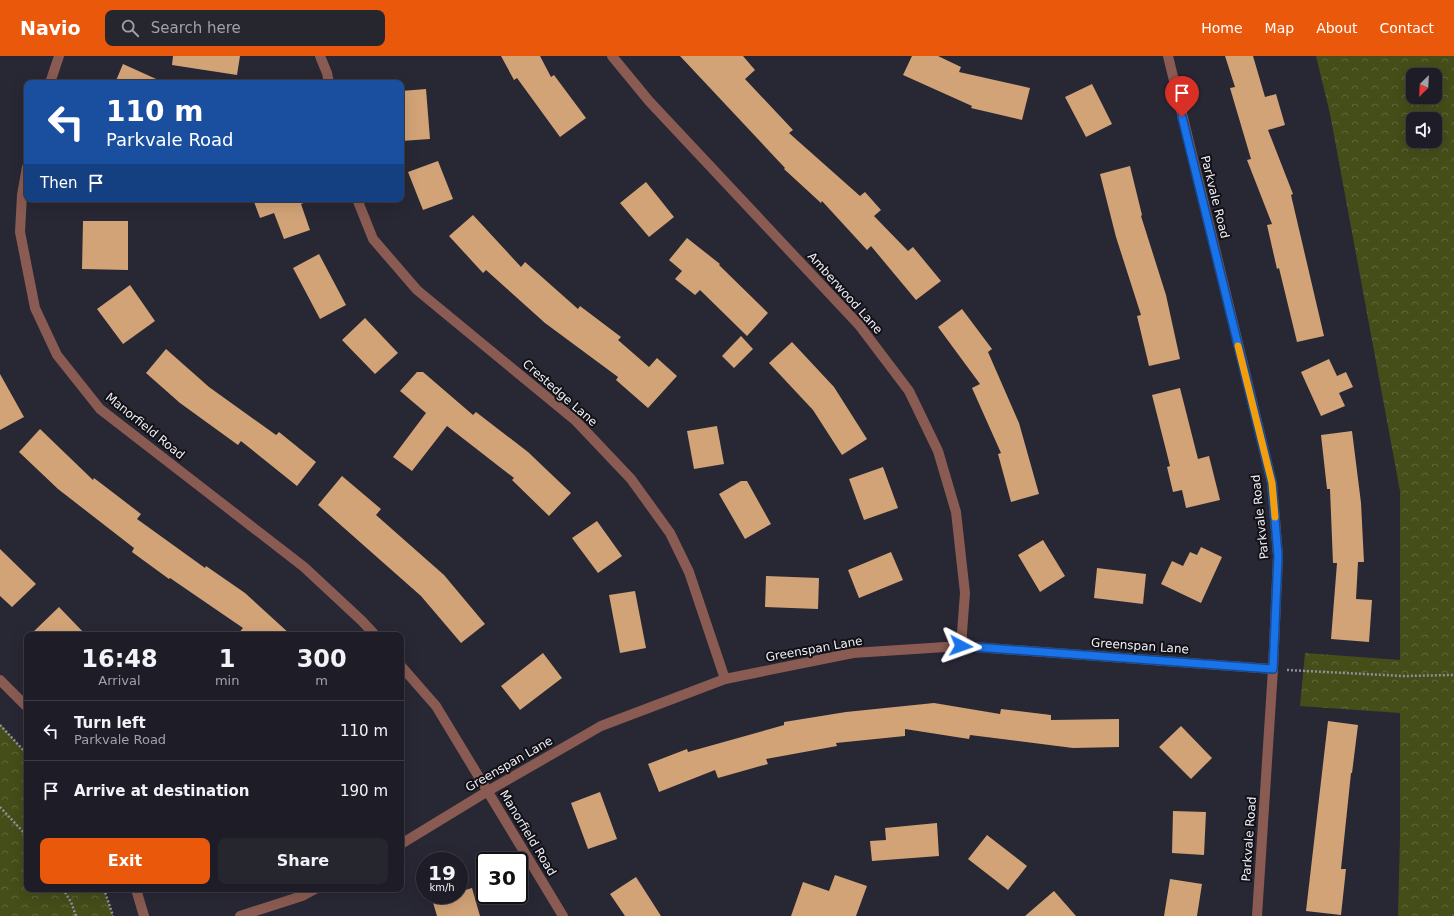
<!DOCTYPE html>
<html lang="en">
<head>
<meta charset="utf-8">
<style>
  :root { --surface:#1e1d27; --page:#26262f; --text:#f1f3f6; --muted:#a1a2a7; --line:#3c3b44; --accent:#ea580c }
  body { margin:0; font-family:"DejaVu Sans",sans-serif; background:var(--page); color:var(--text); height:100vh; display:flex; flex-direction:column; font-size:15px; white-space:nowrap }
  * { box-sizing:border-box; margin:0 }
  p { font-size:13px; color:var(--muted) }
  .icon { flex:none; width:22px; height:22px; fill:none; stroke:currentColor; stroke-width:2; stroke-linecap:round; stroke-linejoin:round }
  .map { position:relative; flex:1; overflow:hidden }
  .drawer { position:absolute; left:24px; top:576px; width:380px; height:260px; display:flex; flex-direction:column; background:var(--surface); border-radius:8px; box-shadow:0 4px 16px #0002,0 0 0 1px var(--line) }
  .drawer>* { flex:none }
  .banner { position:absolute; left:24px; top:24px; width:380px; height:122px; border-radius:8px; box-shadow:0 4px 16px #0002,0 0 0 1px var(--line); background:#1a4fa0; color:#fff; overflow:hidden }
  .needle { width:26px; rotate:204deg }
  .buttons { position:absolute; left:1406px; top:12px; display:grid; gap:8px }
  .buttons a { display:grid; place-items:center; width:36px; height:36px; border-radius:8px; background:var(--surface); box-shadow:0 4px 16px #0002,0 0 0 1px var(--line); font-size:20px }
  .speed { position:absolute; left:416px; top:796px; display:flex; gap:8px; font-size:20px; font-weight:700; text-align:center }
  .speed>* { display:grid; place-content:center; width:52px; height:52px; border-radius:50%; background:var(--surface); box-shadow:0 4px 16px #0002,0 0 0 1px var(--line); line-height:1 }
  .speed small { font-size:10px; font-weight:400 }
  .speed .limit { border:2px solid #111; border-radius:6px; background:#fff; color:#111 }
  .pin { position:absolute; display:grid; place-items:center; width:34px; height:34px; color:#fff; margin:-41px -17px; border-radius:50% 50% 50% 0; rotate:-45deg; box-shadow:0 0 4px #0007 }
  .pin .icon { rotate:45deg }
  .me { position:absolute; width:44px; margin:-22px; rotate:94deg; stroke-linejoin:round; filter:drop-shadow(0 0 3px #0008) }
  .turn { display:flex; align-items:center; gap:14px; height:84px; padding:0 16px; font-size:18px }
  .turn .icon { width:52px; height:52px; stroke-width:2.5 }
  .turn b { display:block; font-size:28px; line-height:34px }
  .then { display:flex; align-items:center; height:38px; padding:0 16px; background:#0003; gap:8px; font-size:15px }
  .eta { display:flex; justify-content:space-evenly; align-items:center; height:68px; text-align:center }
  .eta b { font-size:24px; font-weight:700; line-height:28px }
  .primary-button { display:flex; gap:8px; margin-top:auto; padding:8px 16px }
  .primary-button a { flex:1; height:46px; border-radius:8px; background:var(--accent); color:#fff; font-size:16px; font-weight:700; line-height:46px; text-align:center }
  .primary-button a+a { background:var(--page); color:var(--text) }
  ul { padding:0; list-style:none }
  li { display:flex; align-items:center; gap:12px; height:60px; padding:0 16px; border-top:1px solid var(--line) }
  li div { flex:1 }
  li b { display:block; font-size:15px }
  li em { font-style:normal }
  header { display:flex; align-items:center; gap:24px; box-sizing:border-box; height:56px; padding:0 20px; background:var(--accent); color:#fff }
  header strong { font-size:19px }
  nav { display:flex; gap:22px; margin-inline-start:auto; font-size:14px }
  .search { width:280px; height:36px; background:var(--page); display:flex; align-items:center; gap:10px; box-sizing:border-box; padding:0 14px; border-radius:8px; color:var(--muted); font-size:15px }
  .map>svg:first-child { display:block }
  .forest { fill:url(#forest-crowns); fill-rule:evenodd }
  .building { fill:#d2a377 }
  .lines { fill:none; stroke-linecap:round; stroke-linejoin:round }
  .path { stroke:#908f9a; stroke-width:2.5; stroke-dasharray:2 2; stroke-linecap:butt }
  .minor { stroke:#895b52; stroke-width:10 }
  .tertiary { stroke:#895b52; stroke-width:10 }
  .route-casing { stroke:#114b97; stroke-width:10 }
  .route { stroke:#1a73e8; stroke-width:7 }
  .slow { stroke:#f59e0b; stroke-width:7 }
  .labels { text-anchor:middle; stroke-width:4; stroke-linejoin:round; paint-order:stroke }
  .street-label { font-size:12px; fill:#f0eff8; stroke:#111116 }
</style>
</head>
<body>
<header>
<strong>Navio</strong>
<div class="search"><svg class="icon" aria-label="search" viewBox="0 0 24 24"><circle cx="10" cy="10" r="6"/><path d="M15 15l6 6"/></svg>Search here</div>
<nav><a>Home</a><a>Map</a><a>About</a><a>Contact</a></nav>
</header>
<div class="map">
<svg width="1454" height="860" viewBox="0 0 1454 860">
  <defs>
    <pattern id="forest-crowns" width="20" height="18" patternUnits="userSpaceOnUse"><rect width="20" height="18" fill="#454d19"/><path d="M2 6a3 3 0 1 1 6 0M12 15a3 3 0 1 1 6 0" fill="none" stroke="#60673b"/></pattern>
  </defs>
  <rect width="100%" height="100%" fill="#282734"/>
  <!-- forest -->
  <path class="forest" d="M 1316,0 L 1454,0 L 1454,860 L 1398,860 L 1400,781 L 1400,657 L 1300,650 L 1305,597 L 1400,604 L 1400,435 L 1330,58 ZM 1413,19 L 1435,19 L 1435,41 L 1413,41 ZM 1413,63 L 1435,63 L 1435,85 L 1413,85 Z
    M 0,668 L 27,698 L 27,833 L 104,833 L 113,860 L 0,860 Z"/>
  <!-- building -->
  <path class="building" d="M 173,0 L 240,0 L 237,19 L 172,9 Z
    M 501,0 L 540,0 L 551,21 L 554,19 L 586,62 L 560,81 L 517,22 L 514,24 Z
    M 680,0 L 743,0 L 755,14 L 745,23 L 793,74 L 789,77 L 860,140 L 865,136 L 881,154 L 874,160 L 908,195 L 913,191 L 941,225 L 916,244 L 871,190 L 867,194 L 822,145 L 821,147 L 784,113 L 785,112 Z
    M 912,0 L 938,0 L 961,11 L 959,16 L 1030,32 L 1022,64 L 971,52 L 972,50 L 903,19 Z
    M 1225,0 L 1253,0 L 1265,41 L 1276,38 L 1285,69 L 1268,74 L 1293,138 L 1291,139 L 1324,280 L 1297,286 L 1279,212 L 1277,213 L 1267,169 L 1272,168 L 1247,104 L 1251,103 L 1230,32 L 1235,31 Z
    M 123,8 L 165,27 L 115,27 Z
    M 1092,28 L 1112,68 L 1086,81 L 1065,41 Z
    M 426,33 L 430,83 L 401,85 L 401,35 Z
    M 438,105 L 453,143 L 423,154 L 408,116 Z
    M 1130,110 L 1142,159 L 1141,160 L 1166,239 L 1180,303 L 1149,310 L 1137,260 L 1141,259 L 1116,181 L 1100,118 Z
    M 646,126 L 674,161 L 649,181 L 620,147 Z
    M 253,143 L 306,143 L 306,146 L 301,148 L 310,174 L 284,183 L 274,157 L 260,162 Z
    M 473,159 L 521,211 L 525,206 L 578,253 L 580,250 L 621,281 L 618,284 L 649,311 L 657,302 L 677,320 L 648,352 L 616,324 L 618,321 L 545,267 L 486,214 L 483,217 L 449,180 Z
    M 83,165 L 128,165 L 128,214 L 82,213 Z
    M 687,182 L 720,208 L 719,209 L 768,257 L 747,280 L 700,234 L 695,239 L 675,223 L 682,215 L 669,204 Z
    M 319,198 L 346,249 L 320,263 L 293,212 Z
    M 130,229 L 155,265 L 123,288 L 97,253 Z
    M 962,253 L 992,293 L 988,296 L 1019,367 L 1039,438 L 1011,446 L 998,398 L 1001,397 L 972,332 L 980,328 L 938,271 Z
    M 365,262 L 398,297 L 375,318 L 342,284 Z
    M 741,280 L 753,293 L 734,312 L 722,300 Z
    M 792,286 L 834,331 L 867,383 L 842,399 L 813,354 L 769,307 Z
    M 166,293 L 209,331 L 276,379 L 279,376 L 316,406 L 297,430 L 241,385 L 238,389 L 180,347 L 146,317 Z
    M 1329,303 L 1337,320 L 1346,316 L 1353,331 L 1339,337 L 1345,350 L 1321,360 L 1301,316 Z
    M 417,316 L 423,316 L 473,359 L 476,356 L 528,396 L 571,437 L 549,460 L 512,424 L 514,422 L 447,370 L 412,415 L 393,401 L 426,357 L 400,335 Z
    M 0,318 L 24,361 L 0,374 Z
    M 1180,332 L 1198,403 L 1209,400 L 1220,444 L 1186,452 L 1182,434 L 1173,436 L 1167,411 L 1170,410 L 1152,339 Z
    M 717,370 L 724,408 L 694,413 L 687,375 Z
    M 40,373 L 93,424 L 94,422 L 141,458 L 137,463 L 205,512 L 206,510 L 245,537 L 291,579 L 237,579 L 243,572 L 170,522 L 169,523 L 132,496 L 134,492 L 58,433 L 19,396 Z
    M 1352,375 L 1361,447 L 1364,506 L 1358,506 L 1356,543 L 1372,544 L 1369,586 L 1331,583 L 1337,507 L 1333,507 L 1330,433 L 1327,433 L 1321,379 Z
    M 883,411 L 898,452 L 864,464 L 849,423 Z
    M 342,420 L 381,453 L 376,459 L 444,519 L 485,568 L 461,587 L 421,540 L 318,449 Z
    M 741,425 L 747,425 L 771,468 L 745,483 L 719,438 Z
    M 597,465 L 622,500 L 598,517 L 572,482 Z
    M 1043,484 L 1065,520 L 1040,536 L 1018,499 Z
    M 1201,491 L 1222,501 L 1201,547 L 1161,528 L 1172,505 L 1183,510 L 1190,496 L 1197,499 Z
    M 0,493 L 36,528 L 12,551 L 0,540 Z
    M 891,496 L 903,524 L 859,542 L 848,514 Z
    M 1097,512 L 1146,518 L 1143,548 L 1094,542 Z
    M 766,520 L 819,522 L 818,553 L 765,551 Z
    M 635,535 L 646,592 L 620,597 L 609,539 Z
    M 59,551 L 86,579 L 30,579 Z
    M 543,597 L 562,622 L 520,654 L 501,630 Z
    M 934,647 L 1000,658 L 1001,653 L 1051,659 L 1051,664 L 1119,663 L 1119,691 L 1073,692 L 970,679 L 969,683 L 905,673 L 905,680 L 836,687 L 837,690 L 766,703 L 768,708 L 718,722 L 715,714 L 659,736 L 648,708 L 687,693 L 688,696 L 784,669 L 784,666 L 846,656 Z
    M 1328,665 L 1358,669 L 1352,717 L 1351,717 L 1341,813 L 1346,813 L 1341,859 L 1306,855 Z
    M 1181,670 L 1212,702 L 1191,723 L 1159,691 Z
    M 600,736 L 617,783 L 588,793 L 571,747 Z
    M 1173,755 L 1206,756 L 1204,799 L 1172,797 Z
    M 937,767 L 939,800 L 872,805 L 870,785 L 886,784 L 885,772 Z
    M 987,779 L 1027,810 L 1008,834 L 968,803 Z
    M 835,819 L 867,830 L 856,860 L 791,860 L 803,826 L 829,835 Z
    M 636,821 L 661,860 L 625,860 L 610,838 Z
    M 1170,823 L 1202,828 L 1197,860 L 1164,860 Z
    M 472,832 L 480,860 L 437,860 L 432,843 L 448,839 L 459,839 L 459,836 Z
    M 1054,835 L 1076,860 L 1025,860 Z"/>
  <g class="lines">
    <!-- path -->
    <path class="path" d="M 1287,614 L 1403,620 L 1454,619
      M 0,669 L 27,698
      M 0,751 L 27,780
      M 63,833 L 71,846 L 76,860
      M 104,833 L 113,860"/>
    <!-- minor -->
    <path class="minor" d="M 320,0 L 327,17 L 329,27
      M 612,0 L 649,45 L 859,269 L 909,335 L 938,395 L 956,456 L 965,537 L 961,590
      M 1168,0 L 1272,427 L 1278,500 L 1273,613 L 1257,860
      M 50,27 L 59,0
      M 27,111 L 22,139 L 20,176 L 35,252 L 57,299 L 100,353 L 304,511 L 362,565 L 375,579
      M 357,143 L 373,183 L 417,234 L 576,365 L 631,423 L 670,477 L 689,516 L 725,623
      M 401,610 L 436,650 L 563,860
      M 401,788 L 488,735 L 601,670 L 725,623 L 853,597 L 961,590 L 1273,613
      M 240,860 L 302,840 L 315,833"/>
    <!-- tertiary -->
    <path class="tertiary" d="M 0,624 L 27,651
      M 136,833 L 144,860"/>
  </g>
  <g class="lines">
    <!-- route casing -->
    <g class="route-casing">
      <path id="route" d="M 961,590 L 1273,613 L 1278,500 L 1272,427 L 1182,61"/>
    </g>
    <!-- route -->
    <use href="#route" class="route"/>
    <!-- slow -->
    <path class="slow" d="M 1238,290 L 1272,427 L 1275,461"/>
  </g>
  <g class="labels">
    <!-- street labels -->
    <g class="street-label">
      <text transform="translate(1215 141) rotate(76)" y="4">Parkvale Road</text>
      <text transform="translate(845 237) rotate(48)" y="4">Amberwood Lane</text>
      <text transform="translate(560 337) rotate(41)" y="4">Crestedge Lane</text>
      <text transform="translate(145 370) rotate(39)" y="4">Manorfield Road</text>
      <text transform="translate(1260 461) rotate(-96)" y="4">Parkvale Road</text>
      <text transform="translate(1140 590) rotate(4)" y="4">Greenspan Lane</text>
      <text transform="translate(814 593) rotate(-10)" y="4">Greenspan Lane</text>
      <text transform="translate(509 708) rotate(-30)" y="4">Greenspan Lane</text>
      <text transform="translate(528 777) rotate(59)" y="4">Manorfield Road</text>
      <text transform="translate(1249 783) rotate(-86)" y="4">Parkvale Road</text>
    </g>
  </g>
</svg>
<div class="buttons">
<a><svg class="needle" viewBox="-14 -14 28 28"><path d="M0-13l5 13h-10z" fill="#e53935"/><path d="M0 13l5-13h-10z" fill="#a1a2a7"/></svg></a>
<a><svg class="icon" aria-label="sound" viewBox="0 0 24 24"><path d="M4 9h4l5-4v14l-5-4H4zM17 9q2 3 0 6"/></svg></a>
</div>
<div class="speed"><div>19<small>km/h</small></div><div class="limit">30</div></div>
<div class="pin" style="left:1182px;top:61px;background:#d93025"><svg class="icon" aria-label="arrive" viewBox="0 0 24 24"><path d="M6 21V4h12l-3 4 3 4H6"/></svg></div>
<svg class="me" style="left:961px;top:590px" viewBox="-20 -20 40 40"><path d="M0-17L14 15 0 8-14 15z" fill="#1a73e8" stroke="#fff" stroke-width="4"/></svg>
<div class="banner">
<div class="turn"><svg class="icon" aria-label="left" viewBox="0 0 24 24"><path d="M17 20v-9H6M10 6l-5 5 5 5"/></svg><div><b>110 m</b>Parkvale Road</div></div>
<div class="then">Then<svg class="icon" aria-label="arrive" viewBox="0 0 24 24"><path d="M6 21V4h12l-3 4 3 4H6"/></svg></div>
</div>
<section class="drawer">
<div class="eta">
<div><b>16:48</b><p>Arrival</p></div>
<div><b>1</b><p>min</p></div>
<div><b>300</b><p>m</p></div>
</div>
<ul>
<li><svg class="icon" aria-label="left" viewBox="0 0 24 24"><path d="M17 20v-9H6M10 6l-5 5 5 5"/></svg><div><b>Turn left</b><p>Parkvale Road</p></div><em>110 m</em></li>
<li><svg class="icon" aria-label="arrive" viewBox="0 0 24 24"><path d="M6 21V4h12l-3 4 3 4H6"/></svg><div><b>Arrive at destination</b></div><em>190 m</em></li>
</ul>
<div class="primary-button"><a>Exit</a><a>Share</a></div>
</section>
</div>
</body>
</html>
